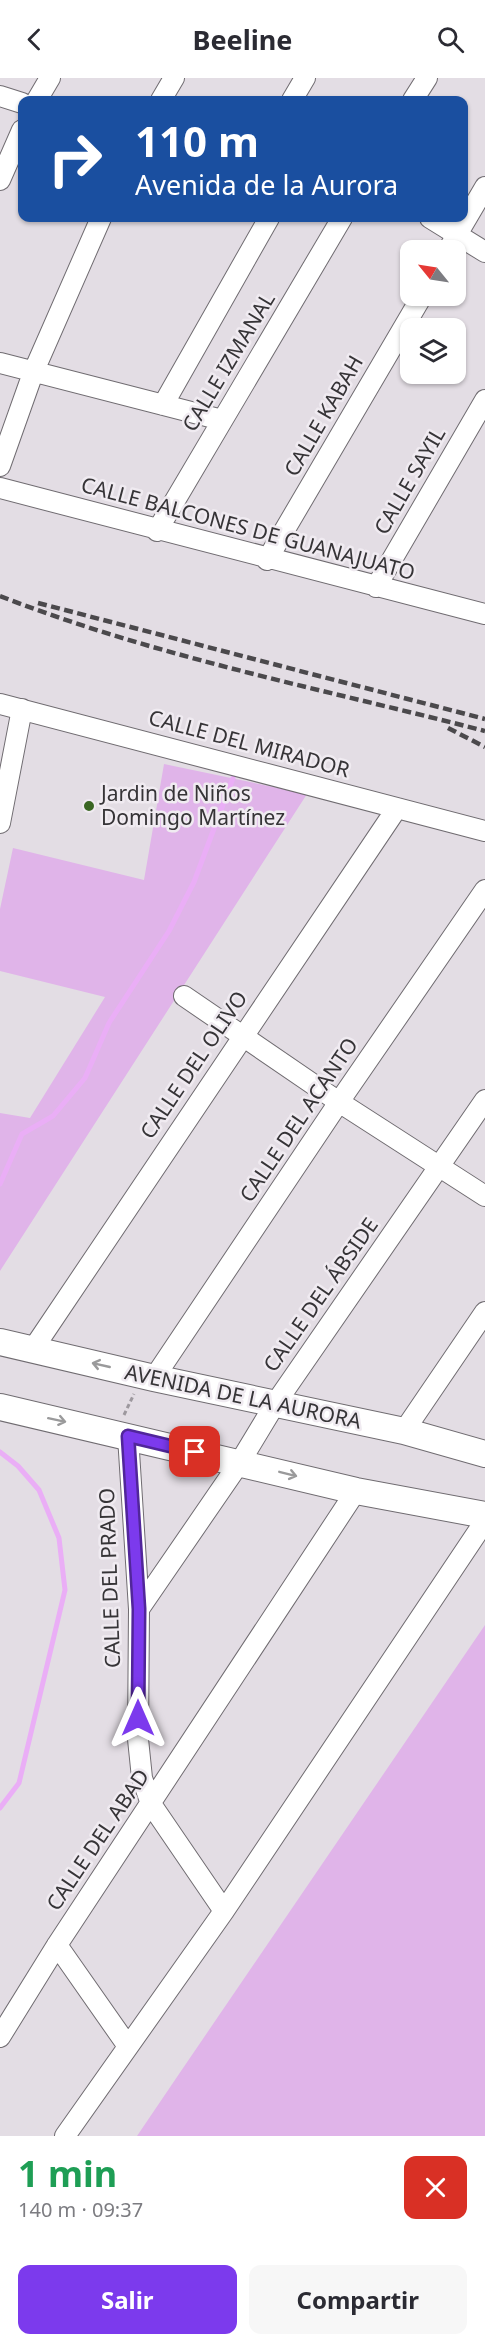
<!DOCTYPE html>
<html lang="es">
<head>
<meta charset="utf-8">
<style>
  :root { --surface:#fff; --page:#f7f7f7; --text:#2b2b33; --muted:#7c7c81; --accent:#7c3aed }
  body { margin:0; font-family:"Noto Sans",sans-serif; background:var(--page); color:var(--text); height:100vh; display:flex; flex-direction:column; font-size:22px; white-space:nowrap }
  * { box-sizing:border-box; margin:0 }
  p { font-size:20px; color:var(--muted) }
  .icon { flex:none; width:33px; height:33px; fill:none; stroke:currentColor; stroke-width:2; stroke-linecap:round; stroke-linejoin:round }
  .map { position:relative; height:2058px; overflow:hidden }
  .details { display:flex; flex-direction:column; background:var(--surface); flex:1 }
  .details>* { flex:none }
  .guide { position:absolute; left:18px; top:18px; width:450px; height:126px; border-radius:12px; box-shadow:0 2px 4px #0004; background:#1a4fa0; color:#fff; overflow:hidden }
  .needle { width:39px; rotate:300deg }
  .fabs { position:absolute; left:400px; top:162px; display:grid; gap:12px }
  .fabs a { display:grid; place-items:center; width:66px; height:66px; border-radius:12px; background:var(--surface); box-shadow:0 2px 4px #0004; font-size:30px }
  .pin { position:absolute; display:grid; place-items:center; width:51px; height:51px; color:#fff; margin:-26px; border-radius:12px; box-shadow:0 3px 9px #0006 }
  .me { position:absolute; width:66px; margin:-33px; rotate:0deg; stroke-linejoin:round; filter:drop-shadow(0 0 4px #0008) }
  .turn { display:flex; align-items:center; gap:21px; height:126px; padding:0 18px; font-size:27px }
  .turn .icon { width:78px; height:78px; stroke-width:2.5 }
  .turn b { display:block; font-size:42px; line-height:51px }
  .round { display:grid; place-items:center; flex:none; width:63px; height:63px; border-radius:12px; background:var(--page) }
  .headline { display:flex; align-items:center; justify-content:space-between; height:102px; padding:0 18px }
  h1 { font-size:36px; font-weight:700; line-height:45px; color:#1e9e55 }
  .primary-button { display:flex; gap:12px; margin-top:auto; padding:12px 18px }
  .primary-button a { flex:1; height:69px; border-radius:12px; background:var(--accent); color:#fff; font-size:24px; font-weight:700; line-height:69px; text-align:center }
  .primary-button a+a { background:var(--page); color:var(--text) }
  header { display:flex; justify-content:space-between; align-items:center; height:78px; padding:0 18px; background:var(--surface); font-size:27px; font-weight:700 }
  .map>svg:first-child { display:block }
  .green { fill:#e0b4e9 }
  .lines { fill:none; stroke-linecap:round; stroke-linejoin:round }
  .stream { stroke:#eaaef6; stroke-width:5 }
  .minor-casing { stroke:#706c71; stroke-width:22 }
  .major-casing { stroke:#706c71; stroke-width:28 }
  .path { stroke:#9d989e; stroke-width:3; stroke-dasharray:4.5 3; stroke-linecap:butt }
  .minor { stroke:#fff; stroke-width:20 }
  .major { stroke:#fff; stroke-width:26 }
  .rail { stroke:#4b494c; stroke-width:4.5; stroke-dasharray:9 4.5; stroke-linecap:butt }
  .oneway { stroke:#9a9a9b }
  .route-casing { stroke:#51269a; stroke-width:15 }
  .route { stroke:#7c3aed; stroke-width:10 }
  .poi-dot { fill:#3a6623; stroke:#f0ebf1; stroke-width:2 }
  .labels { text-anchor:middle; stroke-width:5; stroke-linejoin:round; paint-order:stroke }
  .street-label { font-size:21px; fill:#363437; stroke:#f0ebf1 }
  .poi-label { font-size:21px; fill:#363437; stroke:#f0ebf1; text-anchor:start }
</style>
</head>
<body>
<header><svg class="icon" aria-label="back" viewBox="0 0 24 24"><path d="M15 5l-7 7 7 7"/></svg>Beeline<svg class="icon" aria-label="search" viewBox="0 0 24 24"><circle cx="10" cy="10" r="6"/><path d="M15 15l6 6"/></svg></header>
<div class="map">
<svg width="485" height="2058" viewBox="0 0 485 2058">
  <rect width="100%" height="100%" fill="#e3dde4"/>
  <!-- green -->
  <path class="green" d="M 164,686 L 307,716 L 0,1193 L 0,1035 L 30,1040 L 105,919 L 0,893 L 0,831 L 13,770 L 144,802 Z
    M 485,1547 L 485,2058 L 137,2058 L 179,1996 Z"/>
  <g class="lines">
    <!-- stream -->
    <path class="stream" d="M 0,1106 L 22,1056 L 53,1038 L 85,1000 L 109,945 L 169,853 L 194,804 L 233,700
      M 0,1374 L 18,1388 L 39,1412 L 59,1460 L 65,1512 L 19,1705 L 0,1730"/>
    <!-- minor casing -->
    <g class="minor-casing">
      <path id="minor" d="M 0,18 L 22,25
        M 37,22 L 50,0
        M 161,22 L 174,0
        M 292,22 L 305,0
        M 413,22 L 427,0
        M 0,102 L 22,52
        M 430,140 L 485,174
        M 448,172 L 485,109
        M 0,285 L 222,342
        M 163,327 L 269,140
        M 0,388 L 33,295 L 101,140
        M 0,410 L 485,536
        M 157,453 L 342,140
        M 267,482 L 422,218
        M 376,509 L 485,322
        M 0,626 L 485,753
        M 0,745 L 22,631
        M 184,918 L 339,1024 L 485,1118
        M 33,1271 L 397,730
        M 154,1300 L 339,1024 L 485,812
        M 404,1353 L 485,1234
        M 128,1358 L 139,1531 L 138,1661 L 142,1700 L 151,1726 L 224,1833
        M 139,1531 L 240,1384 L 275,1326 L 485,1022
        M 57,1867 L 127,1967
        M 0,1959 L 57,1867 L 356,1413
        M 65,2058 L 224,1833 L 485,1443"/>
    </g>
    <!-- major casing -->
    <g class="major-casing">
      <path id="major" d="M 0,1264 L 154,1300 L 404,1353 L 485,1376
        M 0,1329 L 356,1413 L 485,1437"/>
    </g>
    <!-- path -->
    <path class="path" d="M 124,1337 L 134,1316"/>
    <!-- minor -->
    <use href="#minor" class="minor"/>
    <!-- major -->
    <use href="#major" class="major"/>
    <!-- rail -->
    <path class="rail" d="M 0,518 C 156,579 323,611 485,653
      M 38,525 L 485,641
      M 448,650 L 485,669"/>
  </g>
  <!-- one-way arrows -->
  <defs><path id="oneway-shaft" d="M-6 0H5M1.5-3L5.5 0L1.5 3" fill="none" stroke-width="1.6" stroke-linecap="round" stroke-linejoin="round" transform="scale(1.5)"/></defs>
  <g class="oneway">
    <use href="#oneway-shaft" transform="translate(101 1287) rotate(-167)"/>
    <use href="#oneway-shaft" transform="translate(57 1342) rotate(12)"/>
    <use href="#oneway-shaft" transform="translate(288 1396) rotate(14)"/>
  </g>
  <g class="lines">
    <!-- route casing -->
    <g class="route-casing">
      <path id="route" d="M 138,1640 L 139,1531 L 128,1358 L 195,1374"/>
    </g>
    <!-- route -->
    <use href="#route" class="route"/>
  </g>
  <!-- markers -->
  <circle class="poi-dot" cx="89" cy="728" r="6"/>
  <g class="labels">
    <!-- street labels -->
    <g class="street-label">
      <text transform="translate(229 284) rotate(-59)" y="7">CALLE IZMANAL</text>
      <text transform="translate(324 338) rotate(-60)" y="7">CALLE KABAH</text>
      <text transform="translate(410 403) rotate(-60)" y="7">CALLE SAYIL</text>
      <text transform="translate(248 451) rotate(15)" y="7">CALLE BALCONES DE GUANAJUATO</text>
      <text transform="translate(249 666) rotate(15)" y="7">CALLE DEL MIRADOR</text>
      <text transform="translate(194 987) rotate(-56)" y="7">CALLE DEL OLIVO</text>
      <text transform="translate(299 1042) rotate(-56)" y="7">CALLE DEL ACANTO</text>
      <text transform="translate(321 1217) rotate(-55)" y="7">CALLE DEL ÁBSIDE</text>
      <text transform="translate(243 1319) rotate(12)" y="7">AVENIDA DE LA AURORA</text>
      <text transform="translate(110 1500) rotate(-92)" y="7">CALLE DEL PRADO</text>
      <text transform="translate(98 1762) rotate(-56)" y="7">CALLE DEL ABAD</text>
    </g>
    <!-- poi labels -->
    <g class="poi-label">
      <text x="101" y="723">Jardin de Niños<tspan x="101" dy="24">Domingo Martínez</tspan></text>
    </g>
  </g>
</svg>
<div class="fabs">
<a><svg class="needle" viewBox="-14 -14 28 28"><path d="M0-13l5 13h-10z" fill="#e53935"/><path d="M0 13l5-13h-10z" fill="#7c7c81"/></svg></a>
<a><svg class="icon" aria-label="layers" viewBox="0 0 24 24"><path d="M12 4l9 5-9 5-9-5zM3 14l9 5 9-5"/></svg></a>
</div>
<div class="pin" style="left:195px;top:1374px;background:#d93025"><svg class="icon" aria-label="arrive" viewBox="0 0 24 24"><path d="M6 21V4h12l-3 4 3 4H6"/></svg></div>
<svg class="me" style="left:138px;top:1640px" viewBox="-20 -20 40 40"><path d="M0-17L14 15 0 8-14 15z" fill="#7c3aed" stroke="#fff" stroke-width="4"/></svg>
<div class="guide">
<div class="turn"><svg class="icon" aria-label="right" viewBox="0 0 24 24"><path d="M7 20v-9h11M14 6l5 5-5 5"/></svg><div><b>110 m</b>Avenida de la Aurora</div></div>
</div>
</div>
<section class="details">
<div class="headline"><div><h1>1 min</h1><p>140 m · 09:37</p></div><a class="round" style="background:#d93025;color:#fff"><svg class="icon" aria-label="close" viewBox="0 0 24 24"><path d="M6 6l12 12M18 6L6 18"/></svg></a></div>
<div class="primary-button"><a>Salir</a><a>Compartir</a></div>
</section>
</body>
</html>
